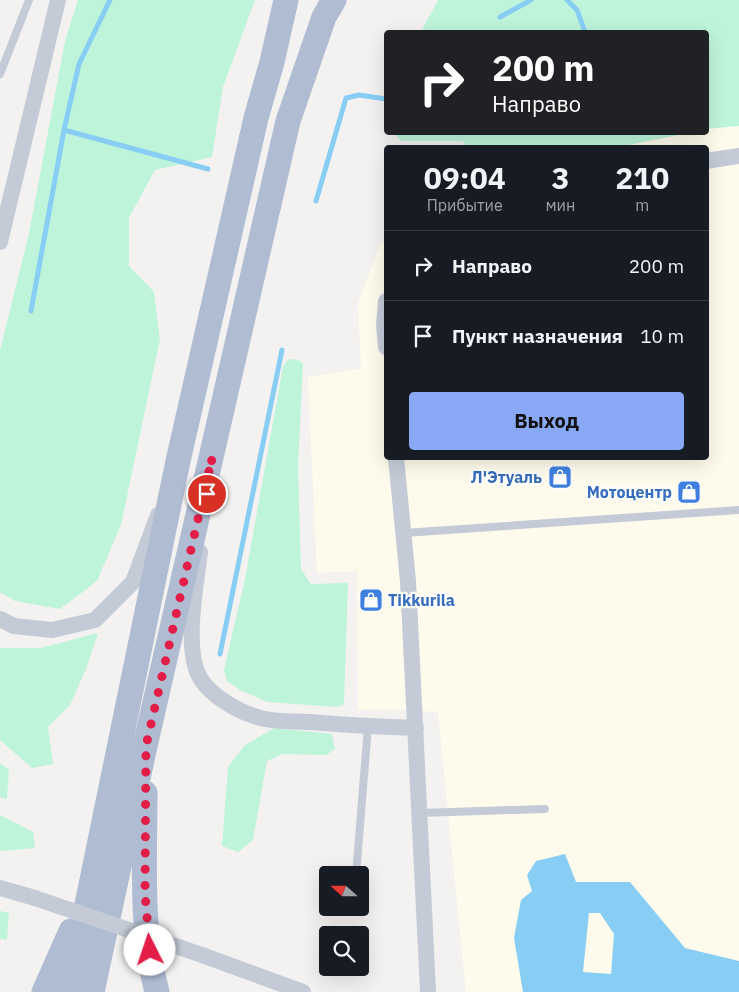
<!DOCTYPE html>
<html lang="ru">
<head>
<meta charset="utf-8">
<style>
  :root { --surface:#171b24; --page:#20242c; --text:#f1f3f6; --muted:#9ea1a6; --line:#363941; --accent:#89a9f6 }
  body { margin:0; font-family:"IBM Plex Sans",sans-serif; background:var(--page); color:var(--text); height:100vh; display:flex; flex-direction:column; font-size:19px; white-space:nowrap }
  * { box-sizing:border-box; margin:0 }
  p { font-size:16px; color:var(--muted) }
  .icon { flex:none; width:28px; height:28px; fill:none; stroke:currentColor; stroke-width:2; stroke-linecap:round; stroke-linejoin:round }
  .map { position:relative; flex:1; overflow:hidden }
  .side { position:absolute; left:384px; top:145px; width:325px; height:315px; display:flex; flex-direction:column; background:var(--surface); border-radius:5px; box-shadow:0 5px 20px #0002 }
  .side>* { flex:none }
  .top-card { position:absolute; left:384px; top:30px; width:325px; height:105px; border-radius:5px; box-shadow:0 5px 20px #0002; background:#202124; color:#fff; overflow:hidden }
  .needle { width:32px; rotate:291deg }
  .fabs { position:absolute; left:319px; top:866px; display:grid; gap:10px }
  .fabs a { display:grid; place-items:center; width:50px; height:50px; border-radius:5px; background:var(--surface); box-shadow:0 5px 20px #0002; font-size:25px }
  .pin { position:absolute; display:grid; place-items:center; width:42px; height:42px; color:#fff; margin:-21px; border:2px solid #fff; border-radius:50%; box-shadow:0 1px 5px #0007 }
  .me { position:absolute; width:55px; margin:-28px; rotate:356deg; stroke-linejoin:round; filter:drop-shadow(0 0 4px #0008) }
  .turn { display:flex; align-items:center; gap:18px; height:105px; padding:0 25px; font-size:22px }
  .turn .icon { width:65px; height:65px; stroke-width:2.5 }
  .turn b { display:block; font-size:35px; line-height:42px }
  .eta { display:flex; justify-content:space-evenly; align-items:center; height:85px; text-align:center }
  .eta b { font-size:30px; font-weight:800; line-height:35px }
  .button { display:flex; gap:10px; margin-top:auto; padding:10px 25px }
  .button a { flex:1; height:58px; border-radius:5px; background:var(--accent); color:#111; font-size:20px; font-weight:800; line-height:58px; text-align:center }
  ul { padding:0; list-style:none }
  li { display:flex; align-items:center; gap:15px; height:70px; padding:0 25px; border-top:1px solid var(--line) }
  li div { flex:1 }
  li b { display:block; font-size:19px }
  li em { font-style:normal }
  .map>svg:first-child { display:block }
  .commercial { fill:#fefbec }
  .green { fill:#bef4da }
  .water { fill:#88cef4; fill-rule:evenodd }
  .lines { fill:none; stroke-linecap:round; stroke-linejoin:round }
  .stream { stroke:#88cef4; stroke-width:5 }
  .service { stroke:#c4cbd7; stroke-width:8 }
  .minor { stroke:#c4cbd7; stroke-width:16 }
  .primary { stroke:#afbcd2; stroke-width:25 }
  .minor-bridge { stroke:#c4cbd7; stroke-width:16 }
  .route { stroke:#e11d48; stroke-width:9; stroke-dasharray:0 16.2 }
  .labels { text-anchor:middle; stroke-width:4.5; stroke-linejoin:round; paint-order:stroke }
  .shop-label { font-size:16px; font-weight:bold; fill:#366cbe; stroke:#fff; text-anchor:end }
</style>
</head>
<body>
<div class="map">
<svg width="739" height="992" viewBox="0 0 739 992">
  <rect width="100%" height="100%" fill="#f4f2f1"/>
  <!-- commercial -->
  <path class="commercial" d="M 739,126 L 739,992 L 466,992 L 438,712 L 390,709 L 358,710 L 357,571 L 317,573 L 308,377 L 361,369 L 358,304 L 380,245 L 386,239 L 386,458 L 706,458 L 706,148 L 618,147 L 689,133 L 706,132 L 706,129 L 716,127 Z"/>
  <!-- green -->
  <path class="green" d="M 78,0 L 255,0 L 223,87 L 212,157 L 155,170 L 129,218 L 129,266 L 154,292 L 160,339 L 121,525 L 97,581 L 60,609 L 15,601 L 0,592 L 0,351 L 29,233 L 65,41 Z
    M 438,0 L 739,0 L 739,126 L 706,129 L 706,32 L 421,32 Z
    M 394,133 L 689,133 L 618,147 L 466,147 L 463,141 L 401,141 Z
    M 289,359 L 299,360 L 303,364 L 298,466 L 301,569 L 311,584 L 348,583 L 344,704 L 338,707 L 267,702 L 240,690 L 227,681 L 224,670 L 245,579 L 283,366 Z
    M 98,633 L 86,669 L 70,705 L 48,727 L 53,764 L 32,768 L 0,740 L 0,648 L 41,648 Z
    M 274,728 L 332,734 L 335,749 L 326,755 L 283,754 L 267,761 L 253,840 L 238,852 L 222,846 L 228,767 L 245,745 Z
    M 0,763 L 9,770 L 7,799 L 0,797 Z
    M 0,815 L 33,832 L 35,848 L 0,851 Z
    M 0,911 L 9,913 L 7,940 L 0,939 Z"/>
  <!-- water -->
  <path class="water" d="M 565,854 L 576,882 L 630,882 L 685,948 L 739,961 L 739,992 L 523,992 L 514,938 L 521,900 L 532,891 L 527,875 L 536,861 ZM 589,913 L 600,913 L 614,934 L 611,974 L 583,972 Z"/>
  <g class="lines">
    <!-- stream -->
    <path class="stream" d="M 567,0 L 577,10 L 585,32
      M 500,17 L 531,0
      M 64,130 L 208,169
      M 316,201 L 346,98 L 359,95 L 386,99
      M 31,311 L 64,130 L 79,64 L 110,0
      M 220,654 L 282,350"/>
    <!-- service -->
    <path class="service" d="M 0,74 L 29,0
      M 404,533 L 739,510
      M 420,813 L 545,809
      M 356,875 L 368,726"/>
    <!-- minor -->
    <path class="minor" d="M 706,161 L 739,156
      M 0,242 L 58,0
      M 386,301 L 384,325 L 386,347
      M 396,458 L 408,581 L 428,992
      M 200,552 C 196,585 186,637 196,669 C 204,694 241,714 265,719 C 279,722 295,721 310,722 C 346,725 381,727 416,728
      M 0,619 L 14,626 L 52,630 L 95,620 L 133,582 L 158,515
      M 0,888 L 35,898
      M 202,955 L 303,992"/>
    <!-- primary -->
    <path class="primary" d="M 145,793 C 145,858 140,929 157,992
      M 44,992 L 71,931
      M 69,992 L 178,461 L 256,118 L 272,62 L 286,0
      M 92,992 L 145,746 L 288,121 L 324,17 L 334,0"/>
    <!-- minor-bridge -->
    <path class="minor-bridge" d="M 35,898 L 202,955"/>
  </g>
  <g class="lines">
    <!-- route -->
    <path class="route" d="M 150,950 L 145,894 L 146,746 L 212,458 L 207,494"/>
  </g>
  <!-- icons -->
  <defs>
    <g id="shop-square" transform="scale(1.25)"><rect x="-9" y="-9" width="18" height="18" rx="4" fill="#3f7fe0" stroke="#fff"/><path d="M-5-2.5h2.3a2.7 3.5 0 0 1 5.4 0H5L5.5 6h-11ZM-1.5-2.5h3a1.5 2.3 0 0 0-3 0Z" fill="#fff"/></g>
  </defs>
  <g fill-rule="evenodd">
    <use href="#shop-square" x="560" y="477"/>
    <use href="#shop-square" x="689" y="492"/>
    <use href="#shop-square" x="371" y="600"/>
  </g>
  <g class="labels">
    <!-- shop labels -->
    <g class="shop-label">
      <text x="542" y="483">Л'Этуаль</text>
      <text x="672" y="498">Мотоцентр</text>
      <text x="388" y="606" text-anchor="start">Tikkurila</text>
    </g>
  </g>
</svg>
<div class="fabs">
<a><svg class="needle" viewBox="-14 -14 28 28"><path d="M0-13l5 13h-10z" fill="#e53935"/><path d="M0 13l5-13h-10z" fill="#9ea1a6"/></svg></a>
<a><svg class="icon" aria-label="search" viewBox="0 0 24 24"><circle cx="10" cy="10" r="6"/><path d="M15 15l6 6"/></svg></a>
</div>
<div class="pin" style="left:207px;top:494px;background:#d93025"><svg class="icon" aria-label="arrive" viewBox="0 0 24 24"><path d="M6 21V4h12l-3 4 3 4H6"/></svg></div>
<svg class="me" style="left:150px;top:950px" viewBox="-20 -20 40 40"><circle r="19" fill="#fff"/><path d="M0-13L10 11 0 6-10 11z" fill="#e11d48"/></svg>
<div class="top-card">
<div class="turn"><svg class="icon" aria-label="right" viewBox="0 0 24 24"><path d="M7 20v-9h11M14 6l5 5-5 5"/></svg><div><b>200 m</b>Направо</div></div>
</div>
<section class="side">
<div class="eta">
<div><b>09:04</b><p>Прибытие</p></div>
<div><b>3</b><p>мин</p></div>
<div><b>210</b><p>m</p></div>
</div>
<ul>
<li><svg class="icon" aria-label="right" viewBox="0 0 24 24"><path d="M7 20v-9h11M14 6l5 5-5 5"/></svg><div><b>Направо</b></div><em>200 m</em></li>
<li><svg class="icon" aria-label="arrive" viewBox="0 0 24 24"><path d="M6 21V4h12l-3 4 3 4H6"/></svg><div><b>Пункт назначения</b></div><em>10 m</em></li>
</ul>
<div class="button"><a>Выход</a></div>
</section>
</div>
</body>
</html>
